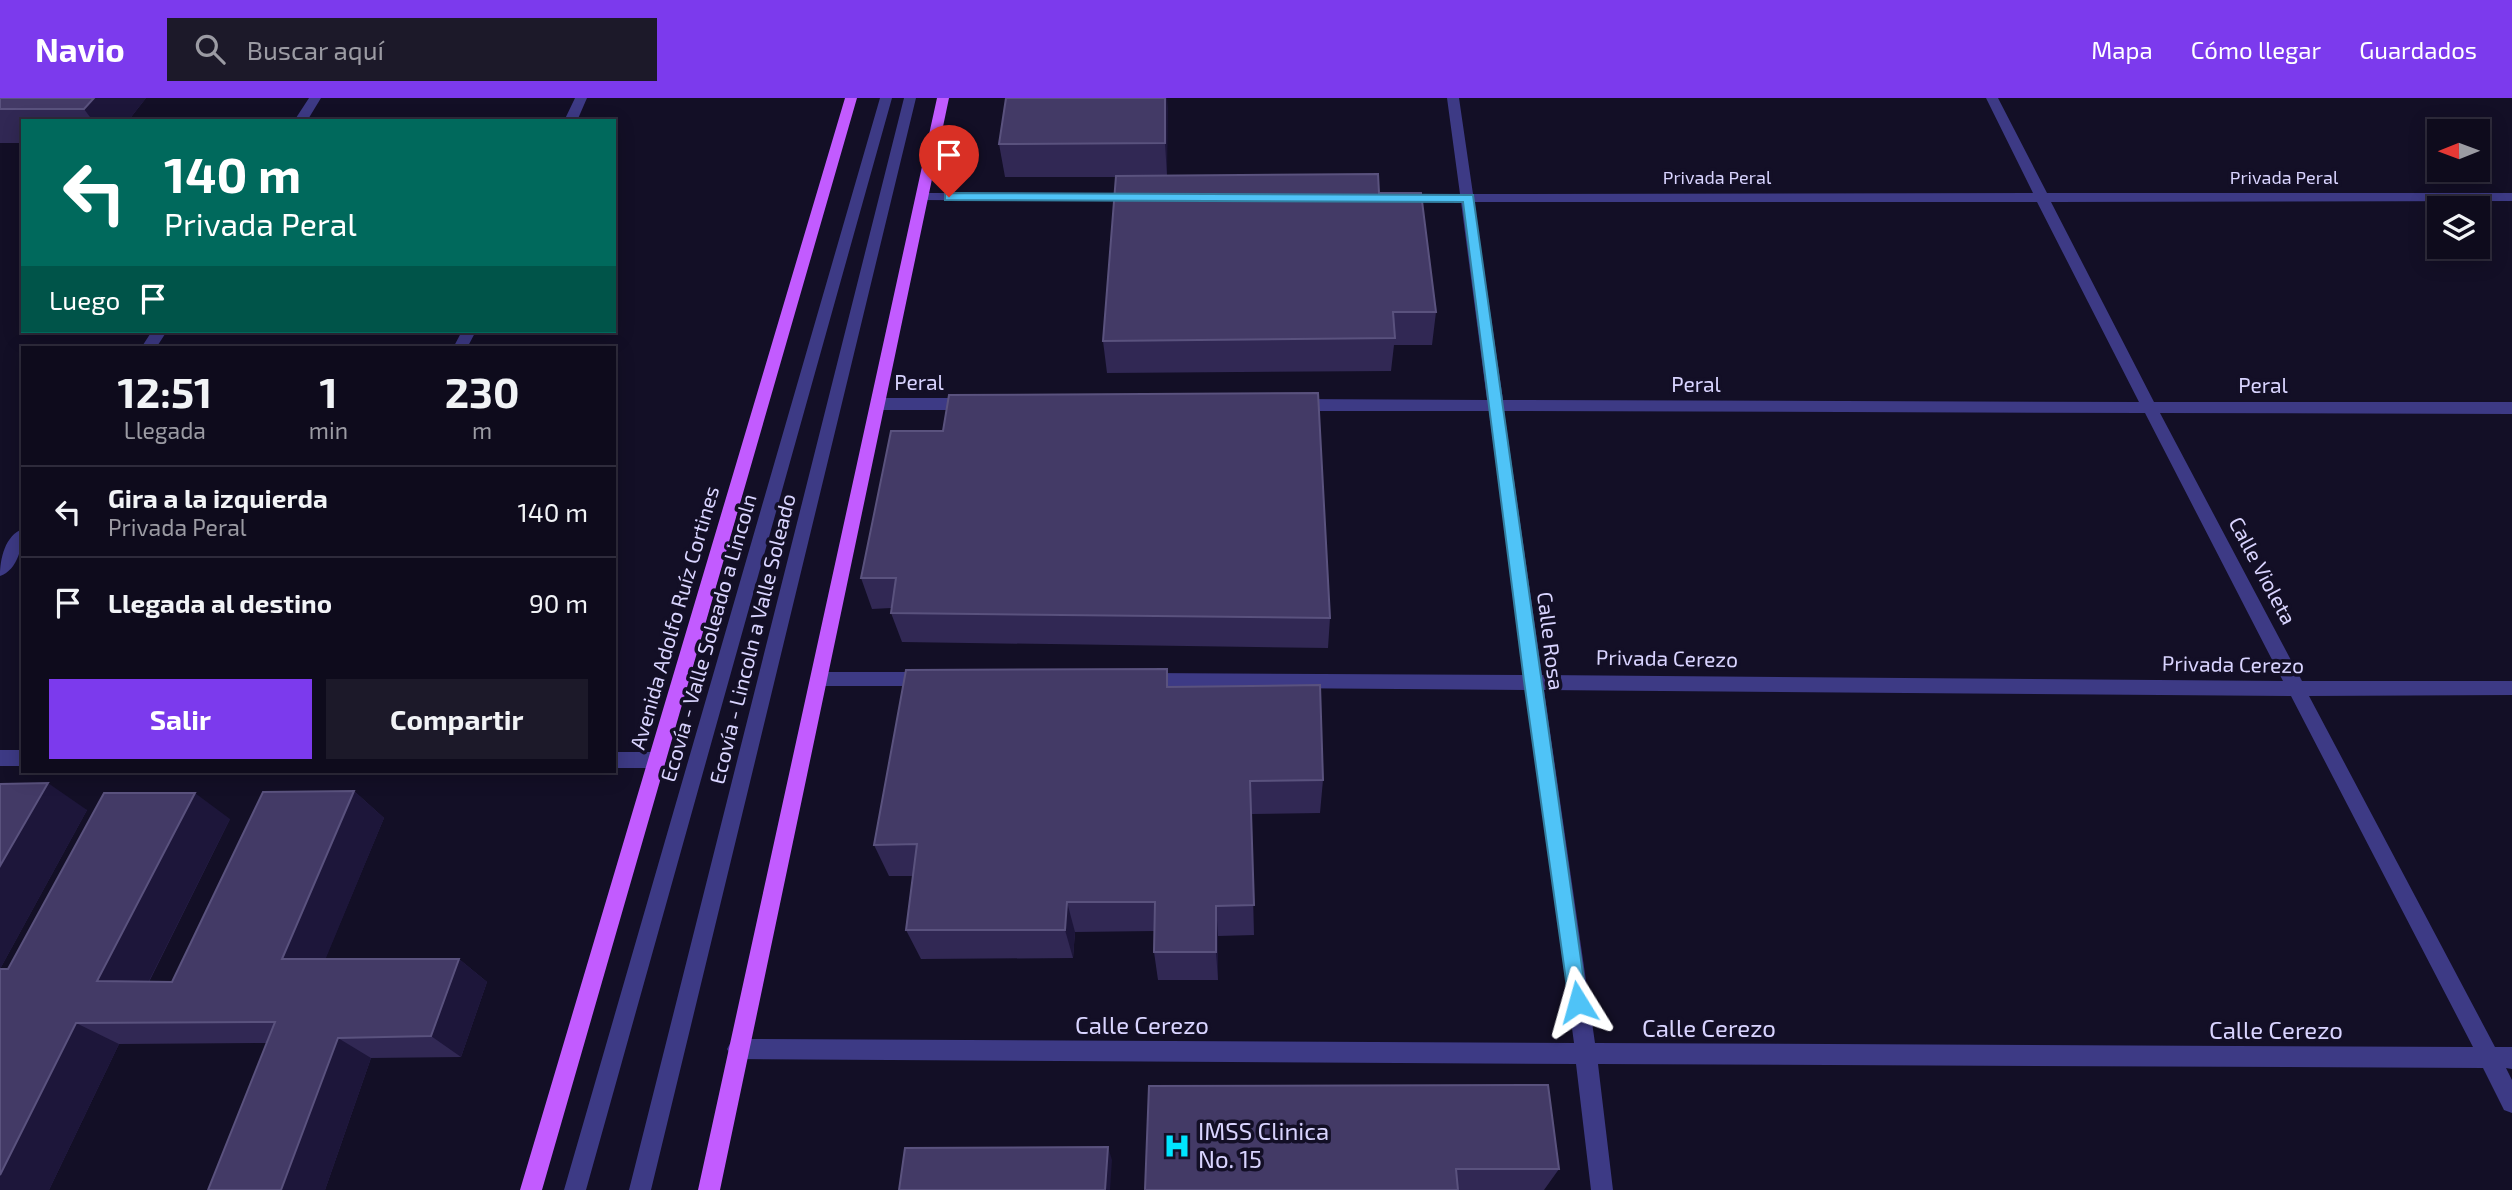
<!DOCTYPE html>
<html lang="es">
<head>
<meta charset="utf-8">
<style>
  :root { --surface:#0e0b1c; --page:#1c1929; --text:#f1f3f6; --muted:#9b9ba3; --line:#2e2b3b; --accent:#7c3aed }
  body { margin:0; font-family:"Exo 2",sans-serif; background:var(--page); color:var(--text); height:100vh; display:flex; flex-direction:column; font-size:26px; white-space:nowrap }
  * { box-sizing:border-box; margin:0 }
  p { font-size:23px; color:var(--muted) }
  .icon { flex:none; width:38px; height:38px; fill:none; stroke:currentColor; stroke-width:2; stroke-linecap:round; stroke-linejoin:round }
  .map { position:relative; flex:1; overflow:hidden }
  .details { position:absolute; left:21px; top:248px; width:595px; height:427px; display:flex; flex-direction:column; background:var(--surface); border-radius:0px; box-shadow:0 4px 18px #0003,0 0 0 2px var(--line) }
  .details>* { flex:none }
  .top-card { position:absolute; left:21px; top:21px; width:595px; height:214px; border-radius:0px; box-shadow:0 4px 18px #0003,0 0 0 2px var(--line); background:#00695c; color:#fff; overflow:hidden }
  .needle { width:46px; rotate:269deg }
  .fabs { position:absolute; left:2427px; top:21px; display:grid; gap:14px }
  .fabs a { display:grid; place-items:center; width:63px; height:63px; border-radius:0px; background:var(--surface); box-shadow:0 4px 18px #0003,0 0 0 2px var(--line); font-size:35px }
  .pin { position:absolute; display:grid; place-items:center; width:60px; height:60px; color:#fff; margin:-72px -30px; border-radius:50% 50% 50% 0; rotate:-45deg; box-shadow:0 0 7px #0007 }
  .pin .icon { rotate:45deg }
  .me { position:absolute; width:77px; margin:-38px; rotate:352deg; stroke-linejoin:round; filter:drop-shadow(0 0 5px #0008) }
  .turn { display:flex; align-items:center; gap:24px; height:147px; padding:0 28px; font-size:32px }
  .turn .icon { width:91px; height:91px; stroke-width:2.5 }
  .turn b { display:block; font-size:49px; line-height:60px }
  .then { display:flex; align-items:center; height:66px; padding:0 28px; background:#0003; gap:14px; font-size:26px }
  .eta { display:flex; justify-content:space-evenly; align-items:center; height:119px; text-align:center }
  .eta b { font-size:42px; font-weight:700; line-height:49px }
  .cta { display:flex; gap:14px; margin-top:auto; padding:14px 28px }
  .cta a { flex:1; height:80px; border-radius:0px; background:var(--accent); color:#fff; font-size:28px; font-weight:700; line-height:80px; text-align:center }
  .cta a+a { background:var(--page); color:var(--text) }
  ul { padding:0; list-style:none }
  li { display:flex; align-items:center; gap:21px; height:91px; padding:0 28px; border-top:2px solid var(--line) }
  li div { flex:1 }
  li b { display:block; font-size:26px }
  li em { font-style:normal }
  header { display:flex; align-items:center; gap:42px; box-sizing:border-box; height:98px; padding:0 35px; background:var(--accent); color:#fff }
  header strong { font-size:33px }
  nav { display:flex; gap:38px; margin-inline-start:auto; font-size:24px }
  .search { width:490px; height:63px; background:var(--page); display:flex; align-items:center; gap:18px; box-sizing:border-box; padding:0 24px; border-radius:0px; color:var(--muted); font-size:26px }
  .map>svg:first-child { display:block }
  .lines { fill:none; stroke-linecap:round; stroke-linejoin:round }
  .minor { fill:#3d3a85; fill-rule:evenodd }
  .major { fill:#c25bff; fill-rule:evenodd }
  .wall { fill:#312854 }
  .shaded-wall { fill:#1d163a }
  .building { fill:#433a66; stroke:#5a527e; stroke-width:2 }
  .route { fill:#4fc3f7; stroke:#337fa1; stroke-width:2 }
  .labels { text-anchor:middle; stroke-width:7; stroke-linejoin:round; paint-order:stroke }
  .far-street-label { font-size:18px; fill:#d9d4ff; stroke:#130f26 }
  .street-label { font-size:21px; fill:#d9d4ff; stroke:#130f26 }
  .near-street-label { font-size:24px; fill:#d9d4ff; stroke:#130f26 }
  .near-poi-label { font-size:24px; fill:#d9d4ff; stroke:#130f26; text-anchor:start }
</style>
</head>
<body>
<header>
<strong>Navio</strong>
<div class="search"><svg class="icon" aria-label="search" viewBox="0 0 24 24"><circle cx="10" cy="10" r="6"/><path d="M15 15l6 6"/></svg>Buscar aquí</div>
<nav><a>Mapa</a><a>Cómo llegar</a><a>Guardados</a></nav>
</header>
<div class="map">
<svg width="2512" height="1092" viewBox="0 0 2512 1092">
  <rect width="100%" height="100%" fill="#130f26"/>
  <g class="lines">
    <!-- minor -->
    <path class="minor" d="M 309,0 L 321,0 L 307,23 L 294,23 Z
      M 575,0 L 587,0 L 577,23 L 564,23 Z
      M 880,0 L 892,0 L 586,1092 L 564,1092 Z
      M 904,0 L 916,0 L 651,1092 L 629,1092 Z
      M 1447,0 L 1459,0 L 1473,96 L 2033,95 L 1986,0 L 1998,0 L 2047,95 L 2512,95 L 2512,103 L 2051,104 L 2154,304 L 2512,304 L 2512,316 L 2160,315 L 2302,583 L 2512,583 L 2512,597 L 2309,598 L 2495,949 L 2512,949 L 2512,971 L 2506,970 L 2512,982 L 2512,1015 L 2504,1012 L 2483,970 L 1598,966 L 1613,1092 L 1591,1092 L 1576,966 L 738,961 L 731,958 L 727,951 L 731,944 L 738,941 L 1574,945 L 1526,592 L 1147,589 L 1141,587 L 1138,582 L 1141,577 L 1147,575 L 1524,577 L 1489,313 L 1296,313 L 1288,307 L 1296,301 L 1487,302 L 1461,104 L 1398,104 L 1391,100 L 1398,96 L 1460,96 ZM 1474,104 L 2037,104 L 2139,304 L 1503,302 ZM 1504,313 L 2145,315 L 2283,583 L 1542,577 ZM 1544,592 L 2291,598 L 2473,949 L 1595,945 Z
      M 922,95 L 1135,95 L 1142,99 L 1135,103 L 917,102 L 917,96 Z
      M 152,233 L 167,233 L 156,250 L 141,250 Z
      M 462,233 L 476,233 L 467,250 L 453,250 Z
      M 879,300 L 970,300 L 978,306 L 970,312 L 879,312 L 871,306 Z
      M 23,431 C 23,447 18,472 0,478 C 0,461 5,437 23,431 Z
      M 821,574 L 927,574 L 933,576 L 936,581 L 933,586 L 927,588 L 821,588 L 815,586 L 812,581 L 815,576 Z
      M 0,652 L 23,652 L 23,668 L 0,668 Z
      M 614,654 L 657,654 L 664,656 L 666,662 L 664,668 L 657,670 L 614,670 Z"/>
    <!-- major -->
    <path class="major" d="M 845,0 L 857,0 L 542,1092 L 520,1092 Z
      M 937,0 L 949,0 L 720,1092 L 698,1092 Z"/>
  </g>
  <!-- wall -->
  <path class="wall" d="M 0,0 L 146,0 L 128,23 L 23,23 L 23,45 L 0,45 Z
    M 1006,0 L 1167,0 L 1167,77 L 1379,95 L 1436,214 L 1432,247 L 1394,247 L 1391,273 L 1107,275 L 1103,243 L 1116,79 L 1005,79 L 999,46 Z
    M 891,333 L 1330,520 L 1328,550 L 902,544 L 891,515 L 891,510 L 872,511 L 861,480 Z
    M 1169,589 L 1323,682 L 1320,715 L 1251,716 L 1254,837 L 1218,838 L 1218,882 L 1158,882 L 1154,854 L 1155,833 L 1075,834 L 1073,860 L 921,861 L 906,832 L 913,778 L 889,778 L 874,747 Z
    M 0,686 L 87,712 L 0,871 L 8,871 L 230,721 L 149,884 L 172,884 L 354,693 L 384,720 L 325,861 L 459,861 L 487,884 L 461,959 L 371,960 L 325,1092 L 208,1092 L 267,945 L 119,946 L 49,1092 L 0,1092 Z
    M 1149,988 L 1559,1071 L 1544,1092 L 1145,1092 Z"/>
  <!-- shaded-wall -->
  <path class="shaded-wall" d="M 94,0 L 146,0 L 128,23 L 93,23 L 84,11 Z
    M 1165,0 L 1167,0 L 1168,10 L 1167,78 L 1165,45 Z
    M 48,685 L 87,712 L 0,871 L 0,768 Z
    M 354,693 L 384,720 L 316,884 L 282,861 Z
    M 195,695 L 230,721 L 138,905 L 97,883 Z
    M 1067,804 L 1075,834 L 1073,860 L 1065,832 Z
    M 1216,808 L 1218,838 L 1218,882 L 1216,854 Z
    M 459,861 L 487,884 L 461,959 L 431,938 Z
    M 76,925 L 119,946 L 49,1092 L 0,1092 L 0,1077 Z
    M 338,940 L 371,960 L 325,1092 L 281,1092 Z
    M 1108,1049 L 1112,1062 L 1110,1092 L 1105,1092 Z"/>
  <!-- building -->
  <path class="building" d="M 0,0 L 94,0 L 84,11 L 0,11 Z
    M 1006,0 L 1165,0 L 1165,45 L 999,46 Z
    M 1378,76 L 1379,95 L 1421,95 L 1436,214 L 1393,214 L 1395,240 L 1103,243 L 1116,78 Z
    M 1318,295 L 1330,520 L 891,515 L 896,480 L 861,480 L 891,333 L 943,333 L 949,297 Z
    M 1167,571 L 1167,589 L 1320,587 L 1323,682 L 1250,683 L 1254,807 L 1216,808 L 1216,854 L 1154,854 L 1155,804 L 1067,804 L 1065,832 L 906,832 L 917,746 L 874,747 L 906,572 Z
    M 48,685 L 0,768 L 0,686 Z
    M 354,693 L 282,861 L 459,861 L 431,938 L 338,940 L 281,1092 L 208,1092 L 275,924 L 76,925 L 0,1077 L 0,871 L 8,871 L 104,695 L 195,695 L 97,883 L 172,884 L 263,694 Z
    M 1548,987 L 1559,1071 L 1456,1071 L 1458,1092 L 1145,1092 L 1149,988 Z
    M 1108,1049 L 1105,1092 L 899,1092 L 905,1050 Z"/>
  <!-- route -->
  <path class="route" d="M 949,95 L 1473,97 L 1587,904 L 1585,910 L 1578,913 L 1571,910 L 1569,904 L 1524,583 L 1463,104 L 945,102 L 945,96 Z"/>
  <!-- icons -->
  <defs>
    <g id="hospital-bare" transform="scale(2.1)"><path d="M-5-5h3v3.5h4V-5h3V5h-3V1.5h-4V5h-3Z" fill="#00e5ff" stroke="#130f26" stroke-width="2.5" paint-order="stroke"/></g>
  </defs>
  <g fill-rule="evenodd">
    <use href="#hospital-bare" x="1177" y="1048"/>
  </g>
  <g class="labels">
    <!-- far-street labels -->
    <g class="far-street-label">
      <text x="1717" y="86">Privada Peral</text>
      <text x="2284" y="86">Privada Peral</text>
    </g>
    <!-- street labels -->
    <g class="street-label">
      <text x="919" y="292">Peral</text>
      <text x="1696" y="294">Peral</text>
      <text x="2263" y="295">Peral</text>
      <text transform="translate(2262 473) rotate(62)" y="7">Calle Violeta</text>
      <text transform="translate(675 520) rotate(-74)" y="7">Avenida Adolfo Ruíz Cortines</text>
      <text transform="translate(709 540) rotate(-74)" y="7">Ecovía - Valle Soleado a Lincoln</text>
      <text transform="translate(753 541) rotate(-76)" y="7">Ecovía - Lincoln a Valle Soleado</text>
      <text transform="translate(1550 543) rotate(83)" y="7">Calle Rosa</text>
      <text transform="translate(1667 561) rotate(1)" y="7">Privada Cerezo</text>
      <text transform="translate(2233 567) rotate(1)" y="7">Privada Cerezo</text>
    </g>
    <!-- near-street labels -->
    <g class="near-street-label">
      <text x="1142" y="936">Calle Cerezo</text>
      <text x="1709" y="939">Calle Cerezo</text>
      <text x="2276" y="941">Calle Cerezo</text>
    </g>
    <!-- near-poi labels -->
    <g class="near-poi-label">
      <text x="1198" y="1042">IMSS Clinica<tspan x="1198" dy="28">No. 15</tspan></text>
    </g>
  </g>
</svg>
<div class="fabs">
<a><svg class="needle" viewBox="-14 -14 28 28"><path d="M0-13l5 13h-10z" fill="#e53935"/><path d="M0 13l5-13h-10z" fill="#9b9ba3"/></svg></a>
<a><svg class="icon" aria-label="layers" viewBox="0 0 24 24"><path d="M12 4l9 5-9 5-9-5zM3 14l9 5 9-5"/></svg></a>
</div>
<div class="pin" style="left:949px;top:99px;background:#d93025"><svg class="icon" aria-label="arrive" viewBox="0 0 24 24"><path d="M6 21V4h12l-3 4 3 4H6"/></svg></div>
<svg class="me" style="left:1578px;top:904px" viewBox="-20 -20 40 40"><path d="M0-17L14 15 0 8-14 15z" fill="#4fc3f7" stroke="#fff" stroke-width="4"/></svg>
<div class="top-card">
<div class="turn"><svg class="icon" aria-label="left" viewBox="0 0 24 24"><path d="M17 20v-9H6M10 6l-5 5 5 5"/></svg><div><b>140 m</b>Privada Peral</div></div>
<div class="then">Luego<svg class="icon" aria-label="arrive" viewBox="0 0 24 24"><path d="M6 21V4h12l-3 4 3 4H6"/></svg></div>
</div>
<section class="details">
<div class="eta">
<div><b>12:51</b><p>Llegada</p></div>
<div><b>1</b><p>min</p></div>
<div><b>230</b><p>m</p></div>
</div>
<ul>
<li><svg class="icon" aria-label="left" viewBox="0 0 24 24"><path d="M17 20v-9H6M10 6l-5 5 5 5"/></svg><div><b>Gira a la izquierda</b><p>Privada Peral</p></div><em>140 m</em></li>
<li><svg class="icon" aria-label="arrive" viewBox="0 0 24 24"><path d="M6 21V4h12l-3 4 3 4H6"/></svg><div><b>Llegada al destino</b></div><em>90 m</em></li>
</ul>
<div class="cta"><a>Salir</a><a>Compartir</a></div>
</section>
</div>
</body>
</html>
